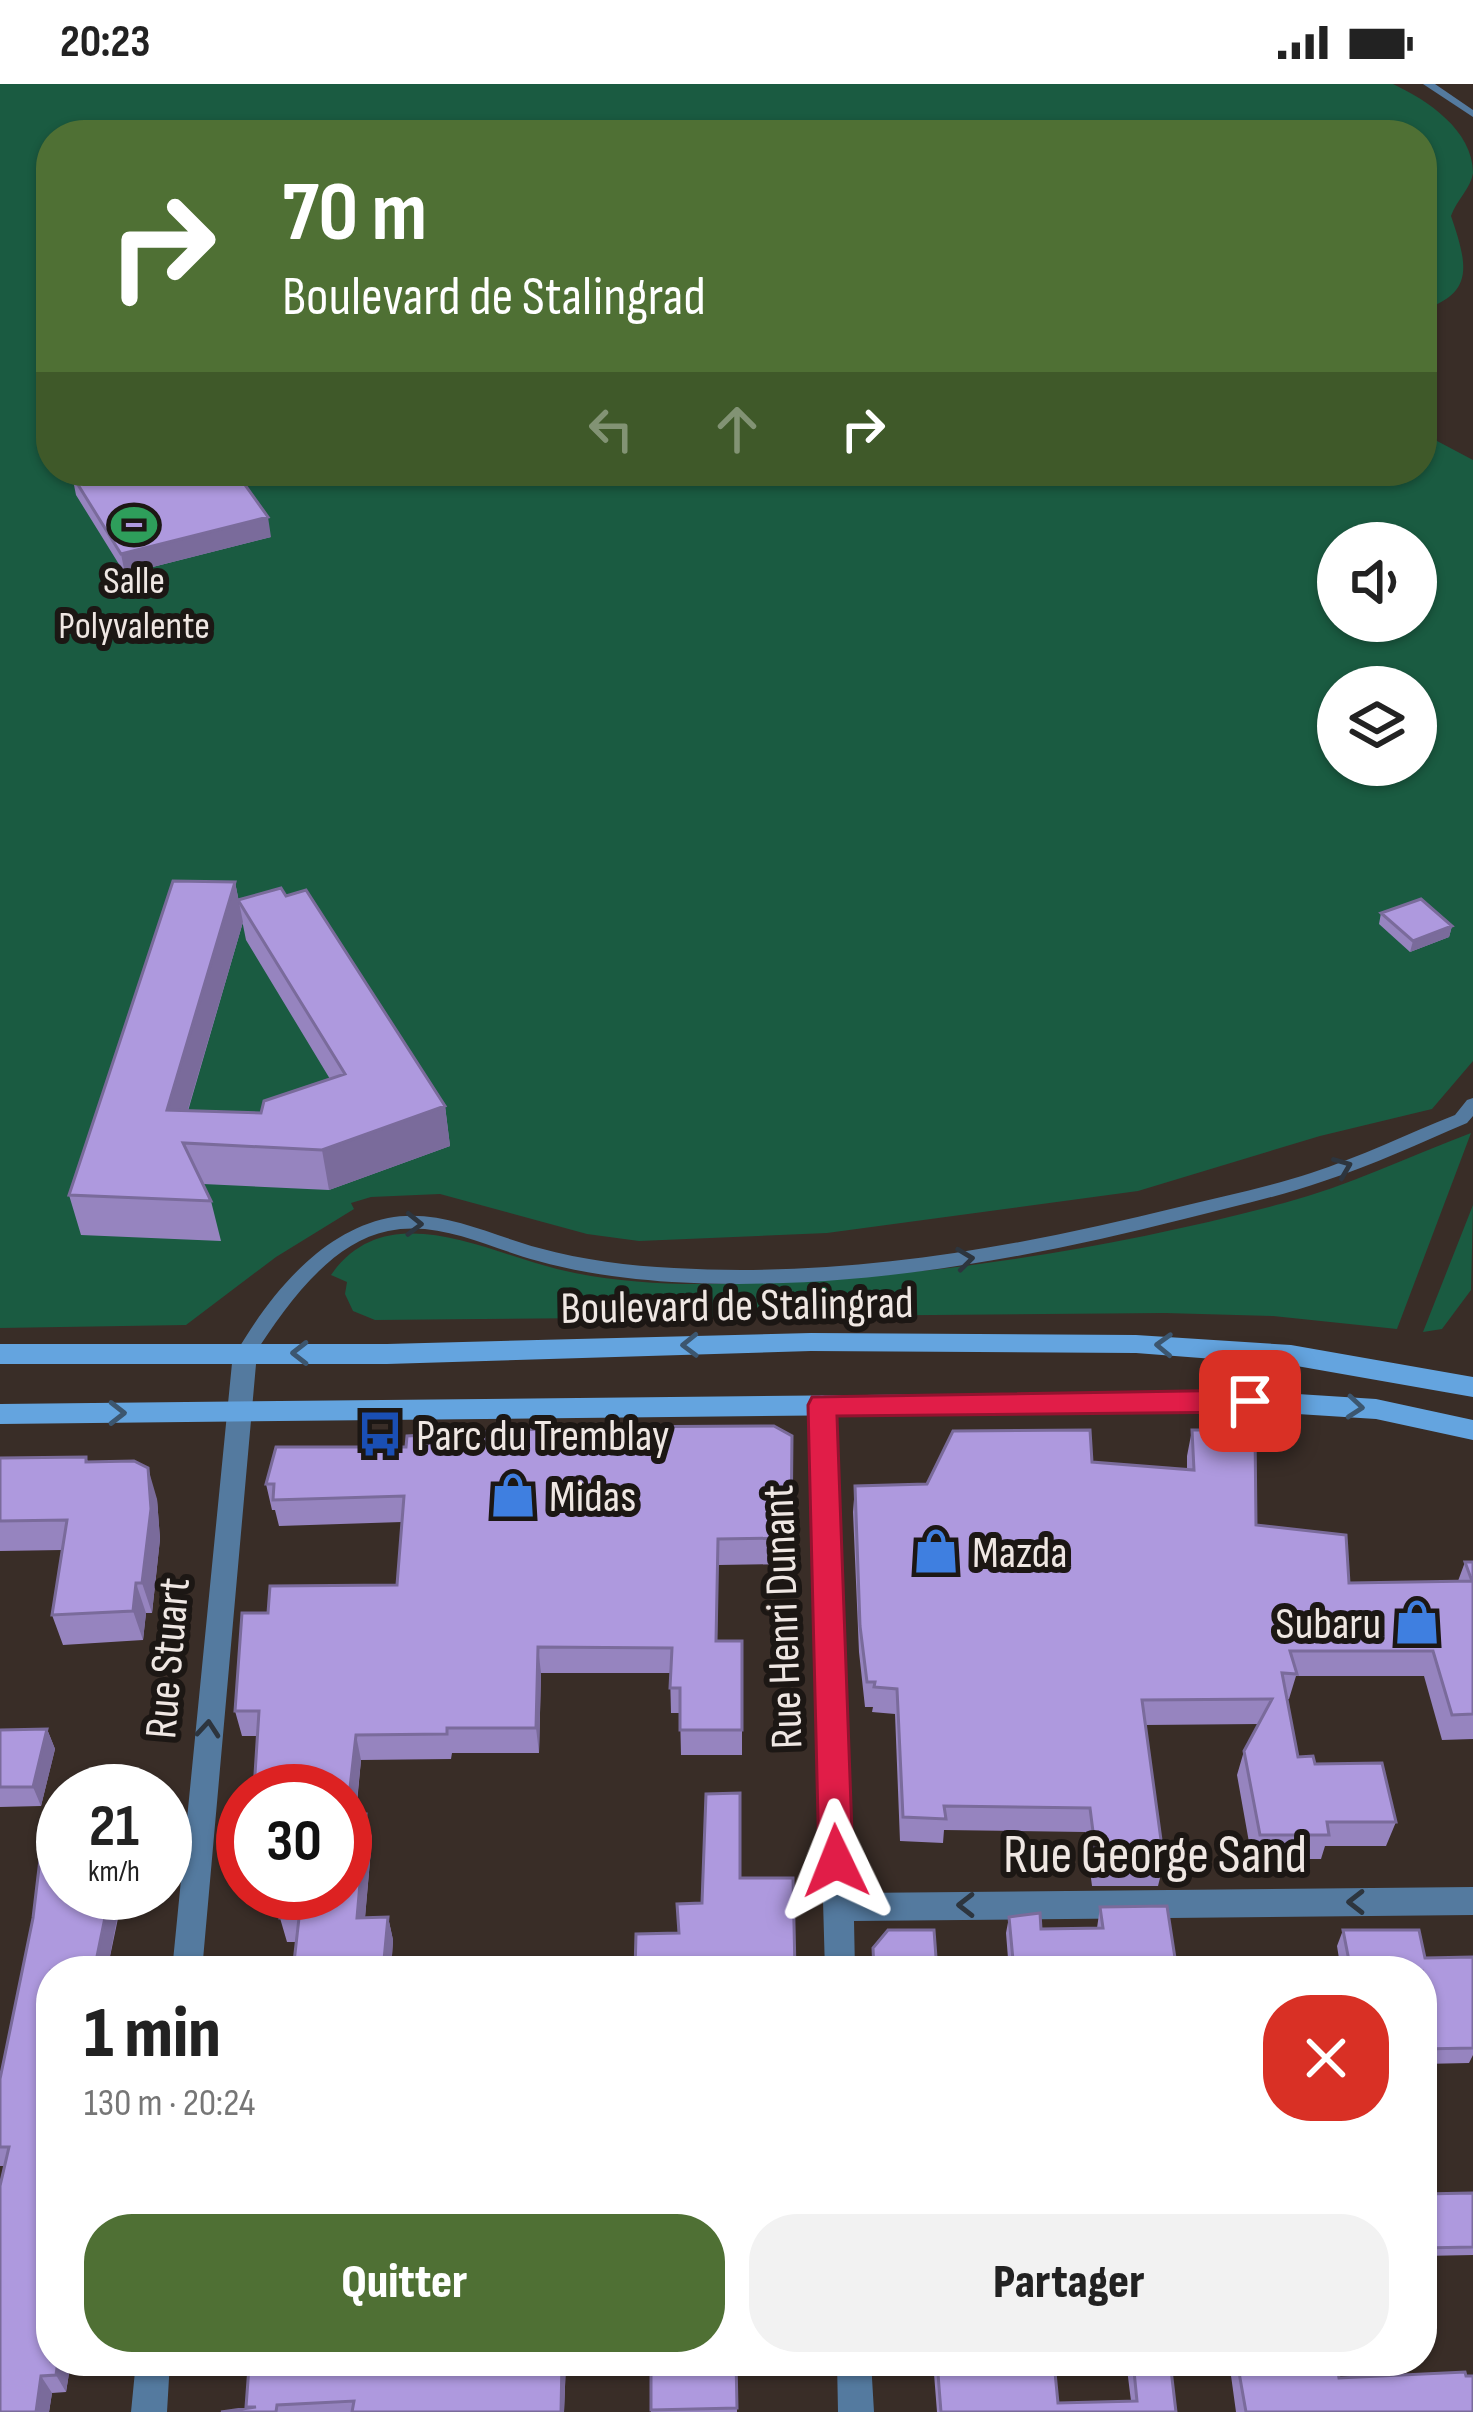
<!DOCTYPE html>
<html lang="fr">
<head>
<meta charset="utf-8">
<style>
  :root { --surface:#fff; --page:#f2f2f2; --text:#222; --muted:#767676; --accent:#4f7034 }
  body { margin:0; font-family:"Sofia Sans Condensed",sans-serif; background:var(--page); color:var(--text); height:100vh; display:flex; flex-direction:column; font-size:45px; white-space:nowrap }
  * { box-sizing:border-box; margin:0 }
  p { font-size:39px; color:var(--muted) }
  .icon { flex:none; width:66px; height:66px; fill:none; stroke:currentColor; stroke-width:2; stroke-linecap:round; stroke-linejoin:round }
  .map { position:relative; flex:1; overflow:hidden }
  .drawer { position:absolute; left:36px; top:1872px; width:1401px; height:420px; display:flex; flex-direction:column; background:var(--surface); border-radius:48px; box-shadow:0 3px 9px #0004 }
  .drawer>* { flex:none }
  .guide { position:absolute; left:36px; top:36px; width:1401px; height:366px; border-radius:48px; box-shadow:0 3px 9px #0004; background:#4f7034; color:#fff; overflow:hidden }
  .tools { position:absolute; left:1317px; top:438px; display:grid; gap:24px }
  .tools a { display:grid; place-items:center; width:120px; height:120px; border-radius:50%; background:var(--surface); box-shadow:0 3px 9px #0004; font-size:60px }
  .speed { position:absolute; left:36px; top:1680px; display:flex; gap:24px; font-size:60px; font-weight:700; text-align:center }
  .speed>* { display:grid; place-content:center; width:156px; height:156px; border-radius:50%; background:var(--surface); box-shadow:0 3px 9px #0004; line-height:1 }
  .speed small { font-size:30px; font-weight:400 }
  .speed .limit { border:18px solid #d22; background:#fff; color:#111 }
  .pin { position:absolute; display:grid; place-items:center; width:102px; height:102px; color:#fff; margin:-51px; border-radius:24px; box-shadow:0 6px 18px #0006 }
  .me { position:absolute; width:132px; margin:-66px; rotate:358deg; stroke-linejoin:round; filter:drop-shadow(0 0 9px #0008) }
  .turn { display:flex; align-items:center; gap:42px; height:252px; padding:0 48px; font-size:54px }
  .turn .icon { width:156px; height:156px; stroke-width:2.5 }
  .turn b { display:block; font-size:84px; line-height:102px }
  .lanes { display:flex; align-items:center; height:114px; padding:0 48px; background:#0003; justify-content:center; gap:60px; direction:ltr }
  .lanes .off { opacity:.35 }
  .round { display:grid; place-items:center; flex:none; width:126px; height:126px; border-radius:48px; background:var(--page) }
  .overview { display:flex; align-items:center; justify-content:space-between; height:204px; padding:0 48px }
  h1 { font-size:72px; font-weight:800; line-height:90px }
  .button { display:flex; gap:24px; margin-top:auto; padding:24px 48px }
  .button a { flex:1; height:138px; border-radius:48px; background:var(--accent); color:#fff; font-size:48px; font-weight:800; line-height:138px; text-align:center }
  .button a+a { background:var(--page); color:var(--text) }
  .status { display:flex; justify-content:space-between; align-items:center; height:84px; padding:0 60px; background:var(--surface); direction:ltr }
  .status svg { height:33px; fill:currentColor }
  .map>svg:first-child { display:block }
  .green { fill:#1a5b41; fill-rule:evenodd }
  .lines { fill:none; stroke-linecap:round; stroke-linejoin:round }
  .lane { fill:#547a9f; fill-rule:evenodd }
  .street { fill:#547a9f; fill-rule:evenodd }
  .secondary { fill:#64a4df; fill-rule:evenodd }
  .wall { fill:#9684bf }
  .shaded-wall { fill:#7a6b9b }
  .building { fill:#ae99de; stroke:#7a6b9b; stroke-width:3 }
  .oneway { stroke:#2d353e }
  .oneway2 { stroke:#3c566f }
  .route { fill:#e11d48; stroke:#92132f; stroke-width:3 }
  .labels { text-anchor:middle; stroke-width:12; stroke-linejoin:round; paint-order:stroke }
  .far-poi-label { font-size:39px; fill:#efe7e3; stroke:#1c1714 }
  .street-label { font-size:45px; fill:#efe7e3; stroke:#1c1714 }
  .poi-label { font-size:45px; fill:#efe7e3; stroke:#1c1714; text-anchor:start }
  .near-street-label { font-size:54px; fill:#efe7e3; stroke:#1c1714 }
</style>
</head>
<body>
<div class="status"><b>20:23</b><svg viewBox="0 0 49 12"><path d="M0 12V9h3v3zM5 12V6h3v6zM10 12V3h3v9zM15 12V0h3v12zM26 1h20v11H26zM47 4h2v5h-2z"/></svg></div>
<div class="map">
<svg width="1473" height="2328" viewBox="0 0 1473 2328">
  <rect width="100%" height="100%" fill="#392d27"/>
  <!-- green -->
  <path class="green" d="M 0,0 L 1393,0 C 1427,16 1473,46 1473,89 C 1471,104 1456,117 1451,132 C 1469,184 1473,210 1422,226 L 1422,51 L 51,51 L 51,387 L 1422,387 L 1422,349 L 1473,376 L 1473,977 L 1432,1025 L 1320,1052 L 1138,1107 L 827,1149 L 639,1157 L 587,1150 L 440,1110 L 371,1113 L 351,1119 L 354,1125 L 276,1173 L 186,1241 L 0,1244 ZM 1338,459 L 1416,459 L 1416,537 L 1338,537 ZM 1338,603 L 1416,603 L 1416,681 L 1338,681 Z
    M 1471,1049 L 1397,1245 L 1273,1232 L 1165,1229 L 375,1236 L 353,1227 L 345,1210 L 347,1198 L 331,1191 C 386,1112 484,1167 557,1185 C 598,1195 640,1199 683,1200 C 887,1200 1087,1171 1284,1119 C 1348,1102 1410,1072 1471,1049 Z
    M 1473,1121 L 1471,1206 L 1442,1245 L 1423,1248 Z"/>
  <g class="lines">
    <!-- lane -->
    <path class="lane" d="M 1423,0 L 1435,0 L 1473,26 L 1473,33 Z
      M 1473,1014 L 1473,1032 L 1467,1039 C 1420,1059 1373,1081 1324,1097 C 1278,1113 1231,1123 1184,1135 C 1017,1177 845,1208 672,1198 C 627,1195 581,1189 538,1177 C 489,1164 440,1136 388,1147 C 328,1159 283,1226 252,1274 L 238,1274 L 236,1269 C 269,1212 320,1148 388,1134 C 440,1124 490,1151 539,1164 C 583,1176 629,1182 674,1184 C 845,1194 1014,1164 1179,1123 C 1223,1112 1268,1103 1311,1089 C 1360,1073 1407,1050 1455,1031 L 1467,1016 Z"/>
    <!-- street -->
    <path class="street" d="M 245,1259 L 254,1262 L 257,1269 L 202,1887 L 172,1887 L 233,1269 L 236,1262 Z
      M 822,1311 L 831,1314 L 835,1321 L 853,1809 L 1473,1803 L 1473,1831 L 854,1837 L 855,1887 L 825,1887 L 809,1321 L 813,1314 Z
      M 136,2277 L 170,2277 L 167,2328 L 131,2328 Z
      M 837,2277 L 871,2277 L 874,2328 L 838,2328 Z"/>
    <!-- secondary -->
    <path class="secondary" d="M 811,1249 L 1136,1251 L 1291,1261 L 1473,1293 L 1473,1313 L 1291,1281 L 1136,1269 L 811,1267 L 387,1280 L 0,1280 L 0,1260 L 387,1260 Z
      M 1250,1307 L 1376,1315 L 1473,1336 L 1473,1356 L 1376,1335 L 1250,1327 L 0,1340 L 0,1320 Z"/>
  </g>
  <!-- wall -->
  <path class="wall" d="M 72,391 L 271,453 L 125,490 L 76,411 Z
    M 235,798 L 243,838 L 188,1027 L 261,1029 L 330,995 L 246,856 L 238,816 L 445,1022 L 450,1062 L 329,1106 L 203,1100 L 211,1117 L 221,1157 L 81,1151 L 69,1111 Z
    M 1381,829 L 1452,842 L 1449,853 L 1410,868 L 1379,840 Z
    M 1192,1346 L 1256,1441 L 1349,1499 L 1458,1497 L 1465,1478 L 1473,1478 L 1473,1655 L 1442,1656 L 1424,1592 L 1296,1592 L 1289,1615 L 1287,1615 L 1298,1673 L 1315,1680 L 1396,1738 L 1386,1762 L 1325,1762 L 1321,1775 L 1252,1775 L 1237,1691 L 1244,1667 L 1259,1640 L 1145,1641 L 1164,1778 L 1158,1802 L 1092,1802 L 1085,1748 L 944,1746 L 943,1759 L 900,1757 L 895,1630 L 872,1628 L 873,1623 L 865,1623 L 859,1568 L 853,1428 L 855,1402 L 927,1400 L 1092,1378 L 1187,1386 L 1187,1372 Z
    M 792,1352 L 790,1480 L 718,1481 L 717,1557 L 742,1557 L 742,1671 L 681,1671 L 680,1629 L 671,1629 L 670,1589 L 541,1589 L 539,1669 L 452,1669 L 451,1675 L 361,1676 L 356,1730 L 366,1730 L 372,1754 L 365,1833 L 388,1833 L 393,1856 L 391,1887 L 293,1887 L 297,1858 L 287,1858 L 280,1834 L 345,1707 L 254,1707 L 257,1652 L 242,1652 L 235,1627 L 268,1529 L 397,1501 L 402,1438 L 279,1442 L 275,1426 L 272,1426 L 266,1400 L 406,1363 Z
    M 86,1373 L 88,1378 L 157,1415 L 160,1455 L 152,1529 L 146,1529 L 143,1556 L 63,1561 L 52,1531 L 62,1466 L 0,1467 L 0,1374 Z
    M 47,1645 L 55,1665 L 41,1722 L 0,1723 L 0,1646 Z
    M 63,1741 L 63,1809 L 122,1809 L 121,1820 L 107,1887 L 51,1887 L 51,2277 L 71,2277 L 66,2308 L 52,2309 L 49,2328 L 0,2328 L 0,2101 L 5,2082 L 0,2082 L 0,1995 L 33,1834 L 44,1742 Z
    M 1100,1823 L 1177,1887 L 1009,1887 L 1006,1849 L 1009,1833 L 1041,1845 L 1097,1844 Z
    M 1343,1846 L 1425,1874 L 1473,1873 L 1473,1971 L 1469,1979 L 1422,1980 L 1422,1887 L 1341,1887 L 1337,1862 Z
    M 1473,2109 L 1473,2171 L 1422,2172 L 1422,2110 Z
    M 279,2277 L 566,2277 L 564,2328 L 221,2328 L 246,2324 L 279,2281 Z
    M 651,2277 L 743,2277 L 736,2277 L 737,2328 L 651,2328 Z
    M 933,2277 L 1002,2277 L 1002,2280 L 1058,2319 L 1131,2317 L 1126,2277 L 1170,2277 L 1176,2328 L 937,2328 Z
    M 1336,2277 L 1339,2294 L 1466,2292 L 1473,2328 L 1236,2328 L 1229,2277 Z"/>
  <!-- shaded-wall -->
  <path class="shaded-wall" d="M 268,433 L 271,453 L 125,490 L 121,470 Z
    M 235,798 L 243,838 L 176,1066 L 167,1026 Z
    M 1452,842 L 1449,853 L 1410,868 L 1413,857 Z
    M 445,1022 L 450,1062 L 329,1106 L 322,1066 Z
    M 148,1384 L 157,1415 L 160,1455 L 152,1529 L 142,1499 Z
    M 136,1499 L 146,1529 L 143,1556 L 133,1527 Z
    M 538,1563 L 541,1589 L 539,1669 L 536,1644 Z
    M 47,1645 L 55,1665 L 41,1722 L 33,1703 Z
    M 356,1651 L 361,1676 L 353,1755 L 347,1730 Z
    M 366,1730 L 372,1754 L 363,1857 L 357,1834 Z
    M 110,1809 L 122,1809 L 107,1887 L 94,1887 Z
    M 388,1833 L 393,1856 L 391,1887 L 383,1887 Z
    M 58,2277 L 71,2277 L 66,2308 L 56,2291 Z
    M 562,2277 L 566,2277 L 564,2328 L 561,2328 Z
    M 41,2292 L 52,2309 L 49,2328 L 36,2328 Z"/>
  <!-- building -->
  <path class="building" d="M 90,387 L 235,387 L 268,433 L 121,470 L 72,391 Z
    M 173,797 L 235,798 L 167,1026 L 261,1029 L 264,1017 L 345,990 L 238,816 L 281,804 L 286,812 L 306,806 L 445,1022 L 322,1066 L 183,1059 L 211,1117 L 69,1111 Z
    M 1421,815 L 1452,842 L 1413,857 L 1381,829 Z
    M 774,1342 L 792,1352 L 791,1454 L 718,1455 L 716,1557 L 742,1557 L 742,1646 L 680,1646 L 680,1604 L 670,1604 L 672,1564 L 538,1563 L 536,1644 L 447,1644 L 447,1650 L 356,1651 L 347,1730 L 366,1730 L 357,1834 L 388,1833 L 383,1887 L 293,1887 L 299,1834 L 280,1834 L 283,1809 L 345,1809 L 345,1707 L 296,1707 L 297,1704 L 254,1706 L 259,1627 L 235,1627 L 242,1529 L 268,1529 L 270,1502 L 397,1501 L 404,1412 L 273,1416 L 274,1400 L 266,1400 L 276,1363 L 406,1363 L 407,1352 L 578,1343 Z
    M 1090,1346 L 1092,1378 L 1194,1386 L 1192,1346 L 1255,1346 L 1256,1441 L 1346,1451 L 1349,1499 L 1472,1497 L 1465,1478 L 1473,1478 L 1473,1630 L 1452,1631 L 1433,1567 L 1290,1567 L 1297,1590 L 1282,1589 L 1298,1673 L 1313,1672 L 1315,1680 L 1382,1679 L 1396,1738 L 1327,1738 L 1329,1751 L 1260,1751 L 1244,1667 L 1272,1615 L 1142,1616 L 1164,1778 L 1097,1779 L 1090,1724 L 944,1722 L 946,1735 L 903,1733 L 897,1605 L 874,1603 L 875,1598 L 867,1598 L 860,1542 L 855,1402 L 927,1400 L 953,1347 Z
    M 86,1373 L 86,1378 L 134,1377 L 148,1384 L 151,1425 L 142,1499 L 136,1499 L 133,1527 L 52,1531 L 67,1436 L 0,1437 L 0,1374 Z
    M 47,1645 L 33,1703 L 0,1703 L 0,1646 Z
    M 740,1709 L 740,1794 L 793,1794 L 795,1887 L 635,1887 L 636,1850 L 679,1849 L 677,1820 L 702,1819 L 706,1710 Z
    M 63,1741 L 63,1809 L 110,1809 L 94,1887 L 51,1887 L 51,2277 L 58,2277 L 56,2291 L 41,2292 L 36,2328 L 0,2328 L 0,2102 L 9,2063 L 0,2063 L 0,1995 L 33,1834 L 44,1742 Z
    M 1167,1822 L 1177,1887 L 1014,1887 L 1009,1833 L 1040,1829 L 1041,1845 L 1103,1844 L 1100,1823 Z
    M 888,1846 L 934,1846 L 937,1887 L 874,1887 L 873,1864 Z
    M 1343,1846 L 1419,1846 L 1425,1874 L 1473,1873 L 1473,1964 L 1422,1965 L 1422,1887 L 1351,1887 Z
    M 1473,2109 L 1473,2163 L 1422,2164 L 1422,2110 Z
    M 279,2277 L 562,2277 L 561,2328 L 352,2328 L 354,2317 L 277,2321 L 276,2328 L 221,2328 L 256,2323 L 246,2323 L 249,2283 L 279,2281 Z
    M 651,2277 L 736,2277 L 737,2324 L 651,2326 Z
    M 937,2277 L 1002,2277 L 1002,2280 L 1054,2278 L 1058,2319 L 1137,2317 L 1133,2277 L 1170,2277 L 1176,2328 L 941,2328 Z
    M 1237,2277 L 1336,2277 L 1339,2294 L 1465,2288 L 1466,2292 L 1473,2292 L 1473,2328 L 1246,2328 Z"/>
  <!-- one-way arrows -->
  <defs><path id="oneway-chevron" d="M-2-3.5L2.5 0L-2 3.5" fill="none" stroke-width="1.6" stroke-linecap="round" stroke-linejoin="round" transform="scale(3)"/></defs>
  <g class="oneway">
    <use href="#oneway-chevron" transform="translate(1343 1083) rotate(-22)"/>
    <use href="#oneway-chevron" transform="translate(414 1140) rotate(1)"/>
    <use href="#oneway-chevron" transform="translate(965 1175) rotate(-7)"/>
    <use href="#oneway-chevron" transform="translate(208 1645) rotate(-85)"/>
    <use href="#oneway-chevron" transform="translate(1356 1818) rotate(180)"/>
    <use href="#oneway-chevron" transform="translate(966 1821) rotate(180)"/>
  </g>
  <g class="oneway2">
    <use href="#oneway-chevron" transform="translate(690 1261) rotate(179)"/>
    <use href="#oneway-chevron" transform="translate(1164 1261) rotate(-178)"/>
    <use href="#oneway-chevron" transform="translate(300 1269) rotate(-180)"/>
    <use href="#oneway-chevron" transform="translate(1355 1323) rotate(5)"/>
    <use href="#oneway-chevron" transform="translate(117 1329)"/>
  </g>
  <!-- route -->
  <path class="route" d="M 1250,1306 L 1260,1309 L 1265,1317 L 1260,1325 L 1250,1328 L 837,1332 L 853,1777 L 848,1788 L 836,1792 L 824,1788 L 819,1777 L 808,1321 L 812,1313 Z"/>
  <!-- icons -->
  <defs>
    <g id="stadium-bare" transform="scale(3.6)"><path d="M0-5a6.5 5 0 1 0 0 10a6.5 5 0 1 0 0-10ZM-3.5-1.8h7v3.6h-7Z" fill="#2e9e5b" stroke="#1c1714" stroke-width="2.5" paint-order="stroke"/></g>
    <g id="bus-bare" transform="scale(3.6)"><path d="M-5-6H5V4H4V6H2V4H-2V6H-4V4H-5ZM-3.5-4V0h7V-4ZM-3.5 1.2v1.5H-2V1.2ZM2 1.2v1.5H3.5V1.2Z" fill="#1a4fb4" stroke="#1c1714" stroke-width="2.5" paint-order="stroke"/></g>
    <g id="shop-bare" transform="scale(3.6)"><path d="M-5-2.5h2.3a2.7 3.5 0 0 1 5.4 0H5L5.5 6h-11ZM-1.5-2.5h3a1.5 2.3 0 0 0-3 0Z" fill="#3f7fe0" stroke="#1c1714" stroke-width="2.5" paint-order="stroke"/></g>
  </defs>
  <g fill-rule="evenodd">
    <use href="#stadium-bare" x="134" y="441"/>
    <use href="#bus-bare" x="380" y="1350"/>
    <use href="#shop-bare" x="513" y="1411"/>
    <use href="#shop-bare" x="936" y="1467"/>
    <use href="#shop-bare" x="1417" y="1538"/>
  </g>
  <g class="labels">
    <!-- far-poi labels -->
    <g class="far-poi-label">
      <text x="134" y="509">Salle<tspan x="134" dy="45">Polyvalente</tspan></text>
    </g>
    <!-- street labels -->
    <g class="street-label">
      <text transform="translate(737 1220) rotate(-1)" y="16">Boulevard de Stalingrad</text>
      <text transform="translate(781 1533) rotate(-92)" y="16">Rue Henri Dunant</text>
      <text transform="translate(166 1574) rotate(-85)" y="16">Rue Stuart</text>
    </g>
    <!-- poi labels -->
    <g class="poi-label">
      <text x="416" y="1366">Parc du Tremblay</text>
      <text x="549" y="1427">Midas</text>
      <text x="972" y="1483">Mazda</text>
      <text x="1381" y="1554" text-anchor="end">Subaru</text>
    </g>
    <!-- near-street labels -->
    <g class="near-street-label">
      <text x="1155" y="1788">Rue George Sand</text>
    </g>
  </g>
</svg>
<div class="tools">
<a><svg class="icon" aria-label="sound" viewBox="0 0 24 24"><path d="M4 9h4l5-4v14l-5-4H4zM17 9q2 3 0 6"/></svg></a>
<a><svg class="icon" aria-label="layers" viewBox="0 0 24 24"><path d="M12 4l9 5-9 5-9-5zM3 14l9 5 9-5"/></svg></a>
</div>
<div class="speed"><div>21<small>km/h</small></div><div class="limit">30</div></div>
<div class="pin" style="left:1250px;top:1317px;background:#d93025"><svg class="icon" aria-label="arrive" viewBox="0 0 24 24"><path d="M6 21V4h12l-3 4 3 4H6"/></svg></div>
<svg class="me" style="left:836px;top:1777px" viewBox="-20 -20 40 40"><path d="M0-17L14 15 0 8-14 15z" fill="#e11d48" stroke="#fff" stroke-width="4"/></svg>
<div class="guide">
<div class="turn"><svg class="icon" aria-label="right" viewBox="0 0 24 24"><path d="M7 20v-9h11M14 6l5 5-5 5"/></svg><div><b>70 m</b>Boulevard de Stalingrad</div></div>
<div class="lanes"><svg class="icon off" aria-label="left" viewBox="0 0 24 24"><path d="M17 20v-9H6M10 6l-5 5 5 5"/></svg><svg class="icon off" aria-label="ahead" viewBox="0 0 24 24"><path d="M12 20V5M6 11l6-6 6 6"/></svg><svg class="icon" aria-label="right" viewBox="0 0 24 24"><path d="M7 20v-9h11M14 6l5 5-5 5"/></svg></div>
</div>
<section class="drawer">
<div class="overview"><div><h1>1 min</h1><p>130 m · 20:24</p></div><a class="round" style="background:#d93025;color:#fff"><svg class="icon" aria-label="close" viewBox="0 0 24 24"><path d="M6 6l12 12M18 6L6 18"/></svg></a></div>
<div class="button"><a>Quitter</a><a>Partager</a></div>
</section>
</div>
</body>
</html>
